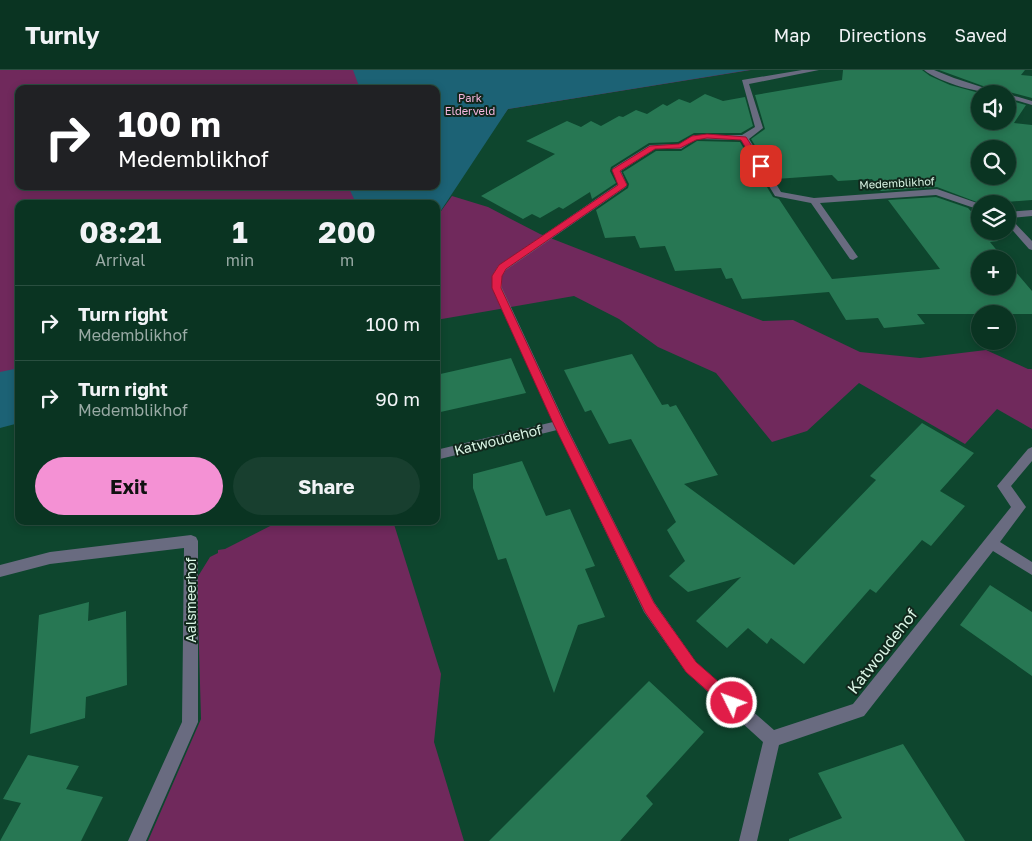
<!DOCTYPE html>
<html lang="en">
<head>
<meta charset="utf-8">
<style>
  :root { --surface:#0a3422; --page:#183f2f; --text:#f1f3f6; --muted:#99aaa5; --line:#2a4f40; --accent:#f491d4 }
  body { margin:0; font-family:"Golos Text",sans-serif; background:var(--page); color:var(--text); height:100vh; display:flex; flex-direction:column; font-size:19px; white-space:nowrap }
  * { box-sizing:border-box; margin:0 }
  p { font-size:16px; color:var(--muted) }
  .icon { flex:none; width:28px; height:28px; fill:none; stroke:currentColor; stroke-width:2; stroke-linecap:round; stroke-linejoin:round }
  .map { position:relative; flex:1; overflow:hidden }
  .sheet { position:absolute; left:15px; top:130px; width:425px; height:325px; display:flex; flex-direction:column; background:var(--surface); border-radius:10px; box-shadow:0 2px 8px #0003,0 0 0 1px var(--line) }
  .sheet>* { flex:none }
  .guide { position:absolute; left:15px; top:15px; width:425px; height:105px; border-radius:10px; box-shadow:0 2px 8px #0003,0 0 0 1px var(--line); background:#202124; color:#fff; overflow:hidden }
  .buttons { position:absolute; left:971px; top:15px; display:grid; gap:10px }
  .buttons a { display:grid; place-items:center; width:45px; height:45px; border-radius:50%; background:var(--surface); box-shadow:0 2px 8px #0003,0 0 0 1px var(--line); font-size:25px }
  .pin { position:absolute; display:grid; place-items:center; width:42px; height:42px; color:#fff; margin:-21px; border-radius:10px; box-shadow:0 2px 8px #0006 }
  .me { position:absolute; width:55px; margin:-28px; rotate:312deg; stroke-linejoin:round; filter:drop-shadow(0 0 4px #0008) }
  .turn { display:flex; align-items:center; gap:18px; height:105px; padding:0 20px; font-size:22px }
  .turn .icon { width:65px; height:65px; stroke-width:2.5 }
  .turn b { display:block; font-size:35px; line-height:42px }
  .eta { display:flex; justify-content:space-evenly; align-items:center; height:85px; text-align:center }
  .eta b { font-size:30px; font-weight:700; line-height:35px }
  .button { display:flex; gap:10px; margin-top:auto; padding:10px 20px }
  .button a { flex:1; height:58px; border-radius:30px; background:var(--accent); color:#111; font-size:20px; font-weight:700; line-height:58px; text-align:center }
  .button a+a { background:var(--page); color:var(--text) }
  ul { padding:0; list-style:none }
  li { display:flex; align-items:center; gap:15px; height:75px; padding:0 20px; border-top:1px solid var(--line) }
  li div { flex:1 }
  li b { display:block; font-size:19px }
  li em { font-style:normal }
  header { display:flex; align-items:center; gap:30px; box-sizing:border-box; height:70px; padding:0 25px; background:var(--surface); border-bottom:1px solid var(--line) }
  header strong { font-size:24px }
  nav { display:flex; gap:28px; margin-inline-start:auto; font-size:18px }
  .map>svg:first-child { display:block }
  .green { fill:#70295c; fill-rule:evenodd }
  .water { fill:#1c6275 }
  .building { fill:#277753; fill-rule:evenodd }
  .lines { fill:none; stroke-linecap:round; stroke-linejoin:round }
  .minor { fill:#696b80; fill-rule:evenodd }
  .route { fill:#e11d48; stroke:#92132f }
  .labels { text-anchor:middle; stroke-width:4; stroke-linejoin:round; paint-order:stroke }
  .far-park-label { font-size:11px; fill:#f6b6df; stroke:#11271c }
  .far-street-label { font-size:11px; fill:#daf5e5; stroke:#11271c }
  .street-label { font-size:14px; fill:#daf5e5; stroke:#11271c }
  .near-street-label { font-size:16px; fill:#daf5e5; stroke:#11271c }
</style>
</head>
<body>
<header>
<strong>Turnly</strong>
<nav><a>Map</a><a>Directions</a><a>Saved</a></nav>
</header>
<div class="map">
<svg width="1032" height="771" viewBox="0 0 1032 771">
  <rect width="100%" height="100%" fill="#0e462e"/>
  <!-- green -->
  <path class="green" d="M 0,0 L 751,0 L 508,39 L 436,135 L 436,134 L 19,134 L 19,347 L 0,351 ZM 19,19 L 436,19 L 436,116 L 19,116 Z
    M 452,126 L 488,137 L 540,164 L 763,251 L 793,250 L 860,282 L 920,288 L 986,280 L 1028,299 L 1032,299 L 1032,359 L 997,339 L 965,374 L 859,313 L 807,361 L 772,372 L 716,303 L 658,277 L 619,249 L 574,226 L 436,250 L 436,148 Z
    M 280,451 L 393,451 L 441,604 L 434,672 L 464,771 L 148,771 L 201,649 L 197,508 L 210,487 L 218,483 L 218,480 L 225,479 Z"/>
  <!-- water -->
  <path class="water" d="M 353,0 L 749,0 L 508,39 L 436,148 L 436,134 L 354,134 L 354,129 L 348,116 L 436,116 L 436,19 L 360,19 Z
    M 19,298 L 19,353 L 0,358 L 0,302 Z"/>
  <!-- building -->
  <path class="building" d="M 843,0 L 922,0 L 930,6 L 950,15 L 983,24 L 980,24 L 980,51 L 1008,51 L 1008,30 L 1026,35 L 1014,53 L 1032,55 L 1032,130 L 982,134 L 937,117 L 881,121 L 872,109 L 838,111 L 832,105 L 776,109 L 751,69 L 765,59 L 755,25 L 842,10 ZM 980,79 L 1008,79 L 1008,106 L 980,106 Z
    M 939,0 L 1025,0 L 1021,5 L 1032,6 L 1032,28 L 1009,22 L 1005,24 Z
    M 705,24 L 723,31 L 745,27 L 753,56 L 741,63 L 694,63 L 678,72 L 649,73 L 611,97 L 610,101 L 616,113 L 592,129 L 590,122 L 563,139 L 559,137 L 540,148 L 532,144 L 523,149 L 481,126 L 555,84 L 526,71 L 567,51 L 581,57 L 591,51 L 601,56 L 619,46 L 623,47 L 636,40 L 647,44 L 663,34 L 667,36 L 679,29 L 690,33 Z
    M 697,71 L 740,72 L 773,127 L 779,129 L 832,209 L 940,199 L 888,130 L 936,127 L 968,138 L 980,151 L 980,161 L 990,161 L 998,171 L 990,172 L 1004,189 L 980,189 L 980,216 L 1008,216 L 1008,193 L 1032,221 L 1032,244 L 917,244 L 925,254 L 884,258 L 878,248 L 846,250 L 829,222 L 742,229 L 732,208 L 726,209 L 721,198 L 675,201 L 665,176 L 640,178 L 635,166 L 605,168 L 596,140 L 628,118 L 629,114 L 623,102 L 656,81 L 681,81 Z
    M 632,284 L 662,335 L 668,334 L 670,337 L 676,335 L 718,405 L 684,414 L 794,495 L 876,410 L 870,406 L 922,353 L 974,383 L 940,421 L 965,436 L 931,476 L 922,470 L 876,523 L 870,519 L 804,594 L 771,568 L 767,574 L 748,558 L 727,578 L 696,551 L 741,507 L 688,522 L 669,506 L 685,491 L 667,460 L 676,452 L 631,369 L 609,374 L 591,340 L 585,342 L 564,300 Z
    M 511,288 L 526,323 L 436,343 L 436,305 Z
    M 522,391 L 546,446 L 570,439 L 595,496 L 585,499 L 605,547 L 578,555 L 554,623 L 506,488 L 498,490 L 473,418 L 473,404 Z
    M 990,515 L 1032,542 L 1032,606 L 960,555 Z
    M 89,532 L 88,551 L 126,541 L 127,615 L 86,627 L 85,648 L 30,664 L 39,545 Z
    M 649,611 L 704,662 L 646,726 L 653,734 L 620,771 L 489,771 Z
    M 903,674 L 965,771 L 789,771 L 789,769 L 842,748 L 818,703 Z
    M 28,685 L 79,696 L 66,719 L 103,727 L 81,771 L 0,771 L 21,733 L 3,729 Z"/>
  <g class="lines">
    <!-- minor -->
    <path class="minor" d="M 802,0 L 819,0 L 749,14 L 763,58 L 749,69 L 781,122 L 814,128 L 937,119 L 980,134 L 980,140 L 936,125 L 820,133 L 858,187 L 853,190 L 850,189 L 811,133 L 775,126 L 741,70 L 696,69 L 681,79 L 655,79 L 621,101 L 627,115 L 626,117 L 506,200 L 502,206 L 502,218 L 566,355 L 654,532 L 696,592 L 774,660 L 853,634 L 1011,437 L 997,416 L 1028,379 L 1032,377 L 1032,391 L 1011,416 L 1026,437 L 1000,472 L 1032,492 L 1032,505 L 993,481 L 864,646 L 779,675 L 757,771 L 739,771 L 763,672 L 686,602 L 644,542 L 557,360 L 436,390 L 436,380 L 553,352 L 492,218 L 492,206 L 498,196 L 618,114 L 612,100 L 613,98 L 650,75 L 679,74 L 694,65 L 742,65 L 755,57 L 742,10 Z
      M 924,0 L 934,0 L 954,8 L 1003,24 C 982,24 940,13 924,0 Z
      M 1008,24 L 1032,31 L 1032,35 L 1008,28 Z
      M 1032,140 L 1032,146 L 1010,148 L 1032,171 L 1032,180 L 1029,179 L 1008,155 L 1008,142 Z
      M 191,465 L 196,467 L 198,471 L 198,652 L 146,771 L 128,771 L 182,652 L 184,478 L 50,494 L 0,507 L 0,495 L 50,482 Z"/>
  </g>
  <!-- route -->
  <path class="route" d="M 707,64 L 746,67 L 765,96 L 758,98 L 741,70 L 707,68 L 696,70 L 680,78 L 655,79 L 620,101 L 627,115 L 625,117 L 506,199 L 502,206 L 501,218 L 565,355 L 654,533 L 696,592 L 737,628 L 739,633 L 737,638 L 732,640 L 727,638 L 686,602 L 645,542 L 554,355 L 492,218 L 492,206 L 499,195 L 618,115 L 612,100 L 613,99 L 650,76 L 679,74 L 692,66 Z"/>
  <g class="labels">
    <!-- far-park labels -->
    <g class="far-park-label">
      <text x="470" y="32">Park<tspan x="470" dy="13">Elderveld</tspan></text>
    </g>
    <!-- far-street labels -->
    <g class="far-street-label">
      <text transform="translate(897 113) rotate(-3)" y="4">Medemblikhof</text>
    </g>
    <!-- street labels -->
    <g class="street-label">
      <text transform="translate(498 370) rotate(-14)" y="5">Katwoudehof</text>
      <text transform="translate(191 530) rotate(-90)" y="5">Aalsmeerhof</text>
    </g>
    <!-- near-street labels -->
    <g class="near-street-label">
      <text transform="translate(882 581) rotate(-52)" y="6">Katwoudehof</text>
    </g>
  </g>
</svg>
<div class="buttons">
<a><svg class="icon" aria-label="sound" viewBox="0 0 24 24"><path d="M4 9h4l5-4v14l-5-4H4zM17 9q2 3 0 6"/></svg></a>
<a><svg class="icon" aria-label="search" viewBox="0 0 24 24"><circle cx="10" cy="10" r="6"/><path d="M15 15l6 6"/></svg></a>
<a><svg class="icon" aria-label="layers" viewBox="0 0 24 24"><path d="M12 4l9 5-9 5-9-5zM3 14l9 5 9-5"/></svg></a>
<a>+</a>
<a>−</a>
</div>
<div class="pin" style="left:761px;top:96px;background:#d93025"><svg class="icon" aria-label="arrive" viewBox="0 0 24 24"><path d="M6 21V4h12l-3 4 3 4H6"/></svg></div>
<svg class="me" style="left:732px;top:633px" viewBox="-20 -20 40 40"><circle r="17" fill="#e11d48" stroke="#fff" stroke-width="3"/><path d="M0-11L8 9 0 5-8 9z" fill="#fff"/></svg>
<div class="guide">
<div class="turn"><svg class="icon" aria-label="right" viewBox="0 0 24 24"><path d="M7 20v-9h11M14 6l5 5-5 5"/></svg><div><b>100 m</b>Medemblikhof</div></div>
</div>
<section class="sheet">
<div class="eta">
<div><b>08:21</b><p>Arrival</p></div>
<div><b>1</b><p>min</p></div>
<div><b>200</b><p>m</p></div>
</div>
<ul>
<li><svg class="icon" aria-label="right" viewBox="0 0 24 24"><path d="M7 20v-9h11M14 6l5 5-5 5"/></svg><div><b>Turn right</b><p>Medemblikhof</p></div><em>100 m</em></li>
<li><svg class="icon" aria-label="right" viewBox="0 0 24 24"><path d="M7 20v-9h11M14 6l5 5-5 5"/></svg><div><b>Turn right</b><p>Medemblikhof</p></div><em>90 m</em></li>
</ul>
<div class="button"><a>Exit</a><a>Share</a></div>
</section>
</div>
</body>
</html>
